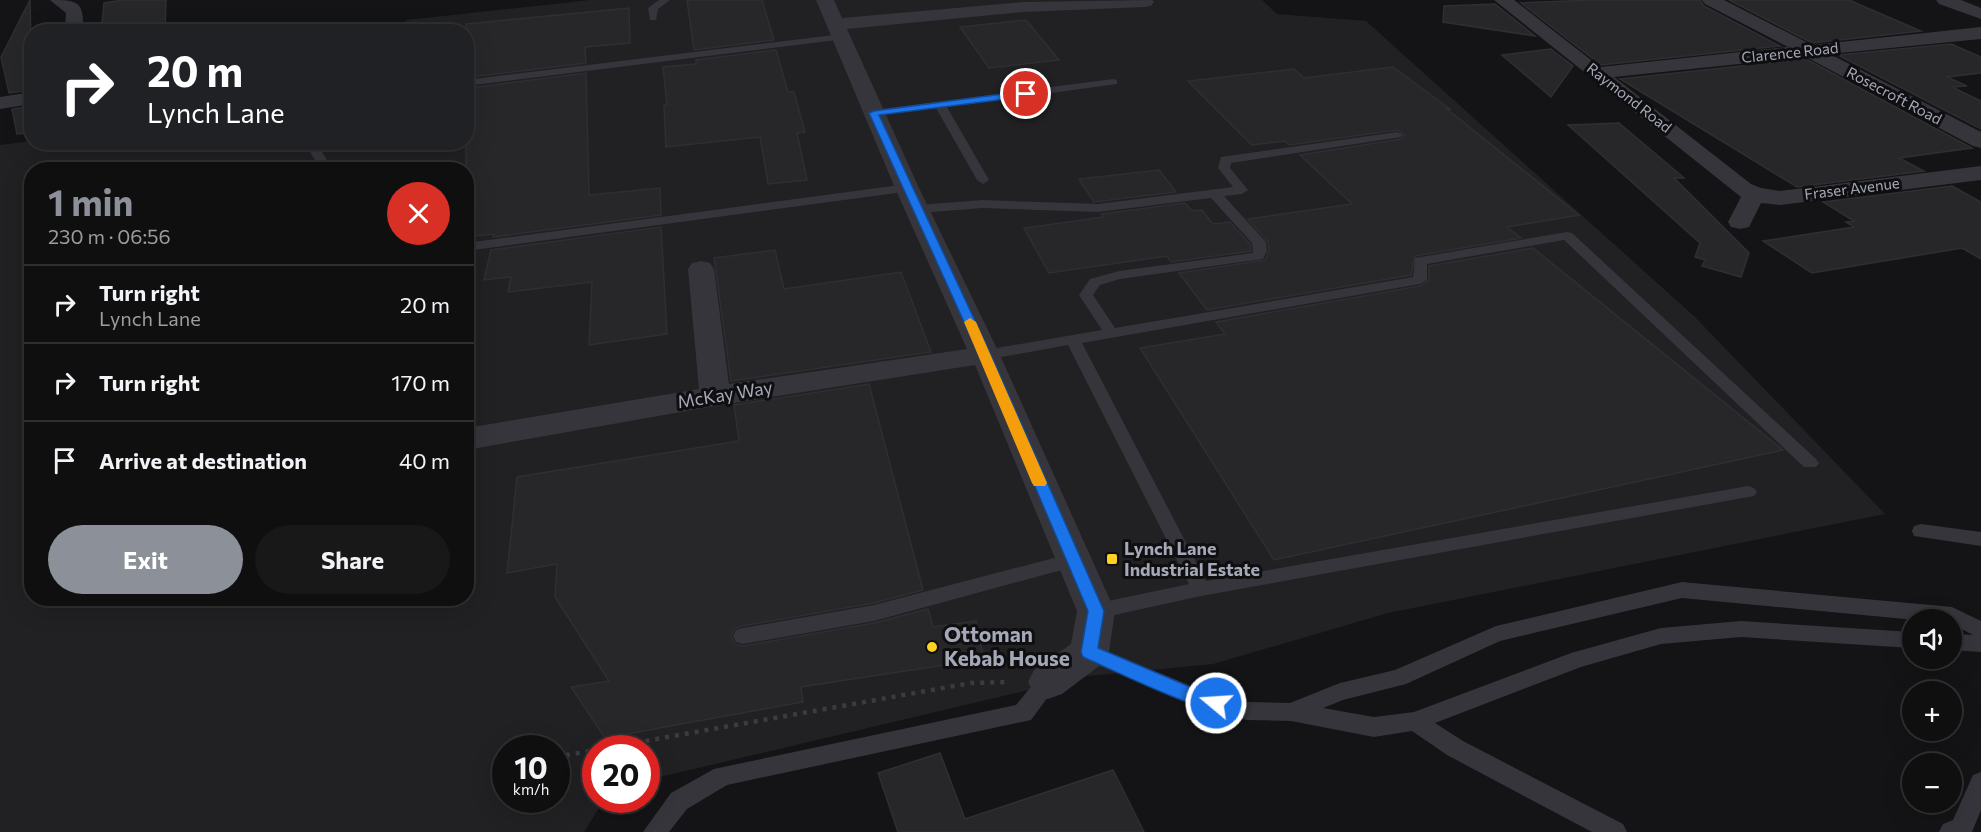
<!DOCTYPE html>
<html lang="en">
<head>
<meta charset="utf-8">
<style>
  :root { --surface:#0f0f10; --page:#181819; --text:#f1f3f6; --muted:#9b9c9f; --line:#2f2f30; --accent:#8c9099 }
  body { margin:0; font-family:Commissioner,sans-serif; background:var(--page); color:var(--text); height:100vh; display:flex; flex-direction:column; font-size:22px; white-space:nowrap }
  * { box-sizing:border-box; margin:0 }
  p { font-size:20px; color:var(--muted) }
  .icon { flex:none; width:33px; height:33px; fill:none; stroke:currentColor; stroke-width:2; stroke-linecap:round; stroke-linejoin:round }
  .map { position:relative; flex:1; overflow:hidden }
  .panel { position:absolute; left:24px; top:162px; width:450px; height:444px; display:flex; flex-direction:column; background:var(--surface); border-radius:24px; box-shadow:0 6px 24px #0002,0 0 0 2px var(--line) }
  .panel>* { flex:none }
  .guide { position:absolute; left:24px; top:24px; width:450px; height:126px; border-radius:24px; box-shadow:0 6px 24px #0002,0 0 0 2px var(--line); background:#202124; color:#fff; overflow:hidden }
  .controls { position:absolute; left:1902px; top:609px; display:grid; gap:12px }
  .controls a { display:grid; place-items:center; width:60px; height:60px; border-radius:50%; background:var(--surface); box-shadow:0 6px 24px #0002,0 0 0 2px var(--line); font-size:30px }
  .speed { position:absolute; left:492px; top:735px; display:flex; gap:12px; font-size:30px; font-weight:700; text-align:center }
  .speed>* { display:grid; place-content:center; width:78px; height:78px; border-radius:50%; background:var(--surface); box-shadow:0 6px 24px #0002,0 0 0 2px var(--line); line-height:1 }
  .speed small { font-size:15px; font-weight:400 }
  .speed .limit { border:9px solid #d22; background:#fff; color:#111 }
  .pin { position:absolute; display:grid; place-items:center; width:51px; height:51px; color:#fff; margin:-26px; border:3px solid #fff; border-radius:50%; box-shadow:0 2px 6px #0007 }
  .me { position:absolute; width:66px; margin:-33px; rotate:288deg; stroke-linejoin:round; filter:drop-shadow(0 0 4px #0008) }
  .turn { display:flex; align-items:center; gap:21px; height:126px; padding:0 24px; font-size:27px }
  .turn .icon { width:78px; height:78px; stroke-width:2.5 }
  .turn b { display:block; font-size:42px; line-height:51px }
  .round { display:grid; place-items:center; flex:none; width:63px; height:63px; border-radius:32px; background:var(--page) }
  .headline { display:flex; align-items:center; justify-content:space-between; height:102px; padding:0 24px }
  h1 { font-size:36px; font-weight:700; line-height:45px; color:var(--accent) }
  .cta { display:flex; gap:12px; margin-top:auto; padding:12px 24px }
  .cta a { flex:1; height:69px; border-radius:36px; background:var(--accent); color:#fff; font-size:24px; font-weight:700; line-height:69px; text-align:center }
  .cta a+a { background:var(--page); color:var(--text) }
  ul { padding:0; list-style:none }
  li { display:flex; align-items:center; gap:18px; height:78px; padding:0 24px; border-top:2px solid var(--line) }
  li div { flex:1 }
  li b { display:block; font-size:22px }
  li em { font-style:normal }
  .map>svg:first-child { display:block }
  .built { fill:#212023; fill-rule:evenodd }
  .building { fill:#27272a; stroke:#2f2e32; stroke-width:1.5 }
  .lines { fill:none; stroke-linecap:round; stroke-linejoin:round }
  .path { stroke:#3b3c42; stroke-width:4.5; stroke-dasharray:4 6; stroke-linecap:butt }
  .lane { fill:#35353b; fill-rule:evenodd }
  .street { fill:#35353b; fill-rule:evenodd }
  .route { fill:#1a73e8; stroke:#114b97; stroke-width:1.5 }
  .slow { fill:#f59e0b }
  .poi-dot { fill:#fdd225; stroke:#0f0f11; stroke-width:2 }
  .labels { text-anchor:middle; stroke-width:6; stroke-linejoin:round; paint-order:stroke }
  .far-street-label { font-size:15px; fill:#a5a8b7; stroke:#0f0f11 }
  .street-label { font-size:18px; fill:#a5a8b7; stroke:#0f0f11 }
  .poi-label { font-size:18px; font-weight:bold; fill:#a5a8b7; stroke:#0f0f11; text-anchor:start }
  .near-poi-label { font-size:21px; font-weight:bold; fill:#a5a8b7; stroke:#0f0f11; text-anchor:start }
</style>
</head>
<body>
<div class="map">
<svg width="1981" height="832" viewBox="0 0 1981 832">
  <rect width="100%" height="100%" fill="#141416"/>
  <!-- built -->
  <path class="built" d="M 590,0 L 1262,0 L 1277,14 L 1366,21 L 1695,317 L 1885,514 L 1388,613 L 1213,664 L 1088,676 L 647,780 L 646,748 L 596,748 L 596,800 L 604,800 L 584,832 L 0,832 L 0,145 L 31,141 L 466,142 L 466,32 L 401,31 L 406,20 ZM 32,170 L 466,170 L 466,598 L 32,598 ZM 506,748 L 556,748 L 556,800 L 506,800 Z"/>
  <!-- building -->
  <path class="building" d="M 30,0 L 32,90 L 9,93 L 1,57 Z
    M 123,0 L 166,0 L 165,32 L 101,32 L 104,3 Z
    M 687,0 L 762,0 L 774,40 L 694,50 Z
    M 1590,0 L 1700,0 L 1704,6 L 1780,46 L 1601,65 L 1521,3 Z
    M 1729,0 L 1849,0 L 1921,31 L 1812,43 Z
    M 1495,4 L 1535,36 L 1443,22 L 1444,6 Z
    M 629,8 L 630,43 L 585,47 L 586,63 L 471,77 L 475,58 L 466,59 L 466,24 Z
    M 1026,20 L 1059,60 L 989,68 L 960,27 Z
    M 1951,44 L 1981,57 L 1981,73 L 1947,77 L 1967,86 L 1952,87 L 1981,101 L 1981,129 L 1838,55 Z
    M 1551,49 L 1573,66 L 1551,97 L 1502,55 Z
    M 776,50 L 788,92 L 794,92 L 805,132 L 797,133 L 807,180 L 768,184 L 760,137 L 666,147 L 664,105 L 667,105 L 663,67 L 696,64 L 696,60 Z
    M 1806,59 L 1972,148 L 1899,158 L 1924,171 L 1797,187 L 1620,79 Z
    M 1393,67 L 1450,109 L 1447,109 L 1579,215 L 1507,227 L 1521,238 L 1415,256 L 1411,275 L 1207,310 L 1179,273 L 1265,260 L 1269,251 L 1268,242 L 1248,219 L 1352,204 L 1300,155 L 1401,139 L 1405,135 L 1397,130 L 1289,145 L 1285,141 L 1252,145 L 1188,81 L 1294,69 L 1304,78 Z
    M 586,73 L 589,195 L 660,188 L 661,215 L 493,237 L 494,234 L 466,237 L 466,108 L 470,88 Z
    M 32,106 L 32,133 L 17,134 L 12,109 Z
    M 1619,123 L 1684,178 L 1674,178 L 1749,253 L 1741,277 L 1702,266 L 1705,260 L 1695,257 L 1700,243 L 1568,125 Z
    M 1159,170 L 1176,192 L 1094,202 L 1079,179 Z
    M 1952,186 L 1981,202 L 1981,259 L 1962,248 L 1812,273 L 1763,241 L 1854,227 L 1846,222 L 1854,221 L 1823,202 Z
    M 1185,203 L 1192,211 L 1202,210 L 1213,224 L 1230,222 L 1250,244 L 1251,251 L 1171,262 L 1167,256 L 1049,273 L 1024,228 L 1104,217 L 1101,214 Z
    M 661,227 L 667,334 L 589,345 L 592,282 L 508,292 L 511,277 L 484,280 L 491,250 Z
    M 1533,248 L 1783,450 L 1274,560 L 1140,348 L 1225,334 L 1216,322 L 1420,286 L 1429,280 L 1429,266 Z
    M 775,250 L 784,289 L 901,272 L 931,352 L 731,381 L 714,258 Z
    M 869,384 L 923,590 L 874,603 L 742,626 L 734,629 L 731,637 L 735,644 L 743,646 L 874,623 L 928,609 L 933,627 L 976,621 L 984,659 L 801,687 L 803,702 L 605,738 L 571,687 L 609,681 L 555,597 L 557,564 L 507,573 L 517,477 L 739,441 L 734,405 Z
    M 940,753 L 965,819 L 1113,770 L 1144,832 L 898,832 L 878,773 Z"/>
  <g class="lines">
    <!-- path -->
    <path class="path" d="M 606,748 L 971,683 L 1009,682
      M 556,757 L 596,750"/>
    <!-- lane -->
    <path class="lane" d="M 659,0 L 670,0 L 658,9 L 656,20 L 650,20 L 648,8 Z
      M 842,34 L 847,37 L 845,39 L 466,86 L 466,80 Z
      M 1113,79 L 1117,80 L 1117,84 L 947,107 L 989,180 L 983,184 L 977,180 L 936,108 L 874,116 L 868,113 L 874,110 Z
      M 1397,132 L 1403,135 L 1401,137 L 1231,163 L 1230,168 L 1248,190 L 1242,194 L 1224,196 L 1266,242 L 1267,251 L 1263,259 L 1120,279 L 1100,285 L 1093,295 L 1115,328 L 1413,277 L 1415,258 L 1567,232 L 1572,233 L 1816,459 L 1819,463 L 1816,467 L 1804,467 L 1564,240 L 1427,264 L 1427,280 L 1420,284 L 1082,343 L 1206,581 L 1748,486 L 1754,488 L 1757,492 L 1754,496 L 1201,596 L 1096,619 L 1089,617 L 1086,611 L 1089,605 L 1189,584 L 1068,345 L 985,360 L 977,355 L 985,350 L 1102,330 L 1079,295 L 1090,279 L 1119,271 L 1253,253 L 1252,243 L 1211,198 L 1098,212 L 983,208 L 918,213 L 912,209 L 918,205 L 983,200 L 1098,204 L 1233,187 L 1218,168 L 1221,157 Z
      M 308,142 L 320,142 L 322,152 L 333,170 L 321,170 L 310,152 Z
      M 907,184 L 911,185 L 913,188 L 911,191 L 466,251 L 466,243 Z
      M 1921,524 L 1981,532 L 1981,546 L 1914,536 L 1912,531 L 1914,526 Z
      M 1073,553 L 1080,555 L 1083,560 L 1080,565 L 874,621 L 743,644 L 736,642 L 733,636 L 736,630 L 743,628 L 874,605 Z
      M 1682,582 L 1952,607 L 1981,621 L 1981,652 L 1952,650 L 1952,634 L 1973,635 L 1952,624 L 1952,620 L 1916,620 L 1682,598 L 1500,641 L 1406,684 L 1343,700 L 1323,708 L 1374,717 L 1414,712 L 1571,653 L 1661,628 L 1741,621 L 1912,632 L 1912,648 L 1741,637 L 1661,644 L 1581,667 L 1435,723 L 1463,741 L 1623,824 L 1627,832 L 1592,832 L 1447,755 L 1412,731 L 1374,737 L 1291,721 L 1247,720 L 1192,705 L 1082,658 L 1079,652 L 1082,646 L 1089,644 L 1203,691 L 1247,702 L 1290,703 L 1340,683 L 1395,670 L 1496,626 Z
      M 1048,673 L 1056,676 L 1059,682 L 1031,720 L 727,785 L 687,809 L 669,832 L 643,832 L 671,793 L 714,769 L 1016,705 L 1040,676 Z
      M 1981,772 L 1981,810 L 1972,832 L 1939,832 L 1943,824 L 1953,820 L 1973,775 Z"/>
    <!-- street -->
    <path class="street" d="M 50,0 C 80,0 84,2 83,32 L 65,32 L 66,13 Z
      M 816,0 L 834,0 L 842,18 L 1024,2 L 1152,0 L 1154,2 L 1151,6 L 1145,7 L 1024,12 L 847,29 L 919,188 L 1000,355 L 1115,611 L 1109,652 L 1103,663 L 1062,694 L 1048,699 L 1034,694 L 1028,682 L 1034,670 L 1071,644 L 1077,611 L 975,365 L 715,406 L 466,450 L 466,428 L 699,389 L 688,269 L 692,263 L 701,261 L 710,263 L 714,269 L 729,384 L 967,349 L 895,188 Z
      M 1494,0 L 1514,0 L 1600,67 L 1788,47 L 1705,4 L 1702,0 L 1724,0 L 1812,45 L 1981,27 L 1981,39 L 1830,54 L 1981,132 L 1981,148 L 1973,146 L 1806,57 L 1614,77 L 1751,184 L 1761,188 L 1780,191 L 1981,166 L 1981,180 L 1780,205 L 1761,203 L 1749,227 L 1740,229 L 1731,227 L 1728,222 L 1741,197 Z
      M 1936,0 L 1961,0 L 1981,8 L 1981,19 L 1939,4 Z
      M 32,92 L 32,104 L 0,109 L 0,97 Z"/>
  </g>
  <!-- route -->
  <path class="route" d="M 1026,91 L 1031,94 L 1030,96 L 879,115 L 991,355 L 1104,611 L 1098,648 L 1202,692 L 1222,698 L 1225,703 L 1222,709 C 1203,715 1107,667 1083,657 L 1081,652 L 1088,611 L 979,355 L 869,113 L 874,111 Z"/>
  <!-- slow -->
  <path class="slow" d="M 970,318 L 976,322 L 1047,483 L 1045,486 L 1034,486 L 1032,483 L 964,322 Z"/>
  <!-- markers -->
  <g class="poi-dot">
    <rect x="1106" y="553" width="12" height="12" rx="3"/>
    <circle cx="932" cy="647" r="6"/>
  </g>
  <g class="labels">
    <!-- far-street labels -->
    <g class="far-street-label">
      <text transform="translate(1790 53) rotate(-6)" y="5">Clarence Road</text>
      <text transform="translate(1894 96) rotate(28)" y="5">Rosecroft Road</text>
      <text transform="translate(1629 98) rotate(38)" y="5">Raymond Road</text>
      <text transform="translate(1852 189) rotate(-7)" y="5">Fraser Avenue</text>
    </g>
    <!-- street labels -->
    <g class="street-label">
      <text transform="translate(725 395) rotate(-9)" y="6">McKay Way</text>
    </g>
    <!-- poi labels -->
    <g class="poi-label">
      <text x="1124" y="555">Lynch Lane<tspan x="1124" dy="21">Industrial Estate</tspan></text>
    </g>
    <!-- near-poi labels -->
    <g class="near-poi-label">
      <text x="944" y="642">Ottoman<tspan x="944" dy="24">Kebab House</tspan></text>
    </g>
  </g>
</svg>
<div class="controls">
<a><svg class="icon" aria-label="sound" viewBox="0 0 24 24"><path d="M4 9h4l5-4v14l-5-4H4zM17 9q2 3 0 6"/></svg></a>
<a>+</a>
<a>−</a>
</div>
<div class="speed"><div>10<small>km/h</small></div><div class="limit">20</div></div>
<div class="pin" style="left:1026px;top:94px;background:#d93025"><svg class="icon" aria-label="arrive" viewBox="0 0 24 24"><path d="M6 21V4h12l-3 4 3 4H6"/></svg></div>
<svg class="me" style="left:1216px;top:703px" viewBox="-20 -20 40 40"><circle r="17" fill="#1a73e8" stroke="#fff" stroke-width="3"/><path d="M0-11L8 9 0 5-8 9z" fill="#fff"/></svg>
<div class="guide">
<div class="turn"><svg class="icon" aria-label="right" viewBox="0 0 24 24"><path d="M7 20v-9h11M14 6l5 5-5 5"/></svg><div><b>20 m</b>Lynch Lane</div></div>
</div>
<section class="panel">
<div class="headline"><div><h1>1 min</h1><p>230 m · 06:56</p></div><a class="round" style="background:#d93025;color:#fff"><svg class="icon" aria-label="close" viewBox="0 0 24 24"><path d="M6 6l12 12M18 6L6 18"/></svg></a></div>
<ul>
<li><svg class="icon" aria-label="right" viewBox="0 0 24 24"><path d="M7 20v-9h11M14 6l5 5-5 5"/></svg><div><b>Turn right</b><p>Lynch Lane</p></div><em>20 m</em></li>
<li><svg class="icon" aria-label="right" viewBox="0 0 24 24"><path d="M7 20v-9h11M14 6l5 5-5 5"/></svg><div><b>Turn right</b></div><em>170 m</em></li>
<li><svg class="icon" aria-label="arrive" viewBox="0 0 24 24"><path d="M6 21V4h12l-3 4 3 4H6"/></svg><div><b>Arrive at destination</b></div><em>40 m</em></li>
</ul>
<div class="cta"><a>Exit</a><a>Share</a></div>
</section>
</div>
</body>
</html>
